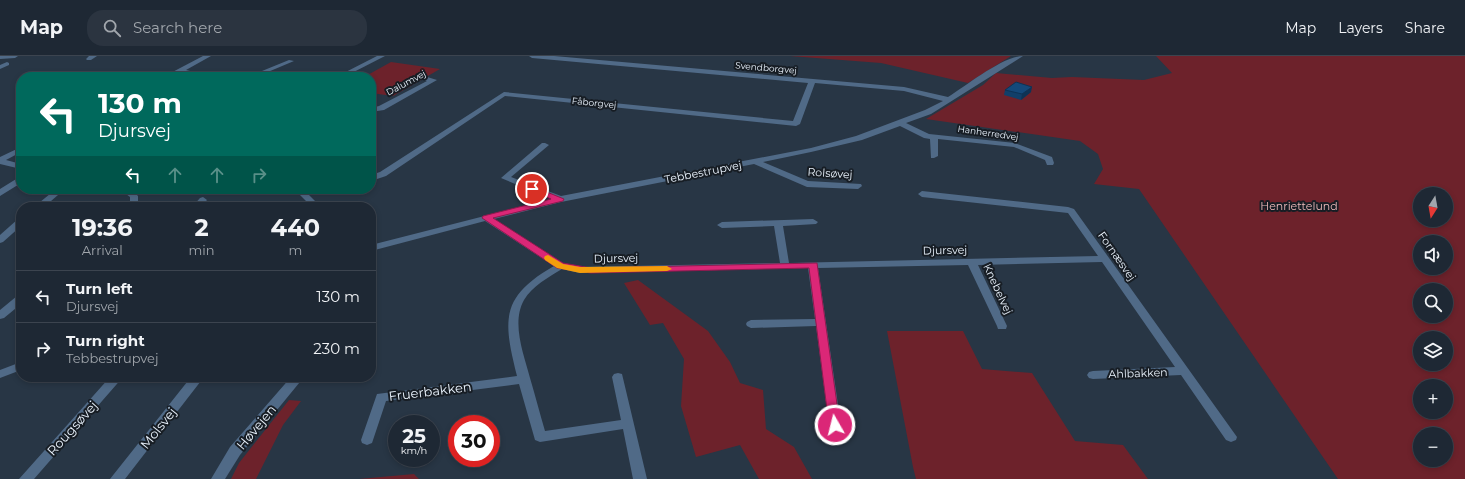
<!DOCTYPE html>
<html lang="en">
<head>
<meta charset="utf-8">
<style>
  :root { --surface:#1e2834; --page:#2b3440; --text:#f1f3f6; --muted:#a1a6ac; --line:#3c444f }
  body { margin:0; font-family:Montserrat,sans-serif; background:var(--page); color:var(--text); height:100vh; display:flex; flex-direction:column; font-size:15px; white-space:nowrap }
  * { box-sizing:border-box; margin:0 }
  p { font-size:13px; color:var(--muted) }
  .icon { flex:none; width:22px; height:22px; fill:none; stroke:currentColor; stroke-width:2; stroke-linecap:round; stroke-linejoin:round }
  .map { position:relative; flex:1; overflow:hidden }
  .side { position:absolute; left:16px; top:146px; width:360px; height:180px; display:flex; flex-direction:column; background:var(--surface); border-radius:16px; box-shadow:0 2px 6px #0003,0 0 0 1px var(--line) }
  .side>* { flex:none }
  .top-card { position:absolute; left:16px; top:16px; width:360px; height:122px; border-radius:16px; box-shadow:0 2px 6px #0003,0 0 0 1px var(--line); background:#00695c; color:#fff; overflow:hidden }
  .needle { width:26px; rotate:191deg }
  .controls { position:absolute; left:1413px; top:131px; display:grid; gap:8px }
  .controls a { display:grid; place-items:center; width:40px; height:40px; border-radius:50%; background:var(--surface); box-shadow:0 2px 6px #0003,0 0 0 1px var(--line); font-size:20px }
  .speed { position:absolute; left:388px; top:359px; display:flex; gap:8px; font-size:20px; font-weight:700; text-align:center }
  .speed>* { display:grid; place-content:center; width:52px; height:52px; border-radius:50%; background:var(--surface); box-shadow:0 2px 6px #0003,0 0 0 1px var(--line); line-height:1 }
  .speed small { font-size:10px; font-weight:400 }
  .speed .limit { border:6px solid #d22; background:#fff; color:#111 }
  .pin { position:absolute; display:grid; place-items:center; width:34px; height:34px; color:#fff; margin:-17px; border:2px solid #fff; border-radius:50%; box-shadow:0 1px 4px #0007 }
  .me { position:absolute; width:44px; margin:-22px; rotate:352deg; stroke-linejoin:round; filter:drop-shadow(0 0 3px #0008) }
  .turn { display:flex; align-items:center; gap:14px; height:84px; padding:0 16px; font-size:18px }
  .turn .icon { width:52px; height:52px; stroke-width:2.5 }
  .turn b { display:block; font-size:28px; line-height:34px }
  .lanes { display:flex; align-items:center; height:38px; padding:0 16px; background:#0003; justify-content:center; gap:20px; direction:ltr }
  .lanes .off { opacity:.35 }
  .eta { display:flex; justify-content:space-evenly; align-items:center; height:68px; text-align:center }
  .eta b { font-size:24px; font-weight:700; line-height:28px }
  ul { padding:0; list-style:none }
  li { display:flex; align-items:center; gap:12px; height:52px; padding:0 16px; border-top:1px solid var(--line) }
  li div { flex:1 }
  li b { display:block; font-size:15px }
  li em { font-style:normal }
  header { display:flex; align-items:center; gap:24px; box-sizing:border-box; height:56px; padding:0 20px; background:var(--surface); border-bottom:1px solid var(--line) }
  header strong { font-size:19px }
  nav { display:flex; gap:22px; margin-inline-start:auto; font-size:14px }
  .search { width:280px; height:36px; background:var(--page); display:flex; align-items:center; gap:10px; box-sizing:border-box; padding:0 14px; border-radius:16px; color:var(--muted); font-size:15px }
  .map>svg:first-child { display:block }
  .green { fill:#6d222b; fill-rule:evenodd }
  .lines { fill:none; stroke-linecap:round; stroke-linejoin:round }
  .minor { fill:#506a87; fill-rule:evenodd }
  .wall { fill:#113f69 }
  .shaded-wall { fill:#0e3355 }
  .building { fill:#14497a; stroke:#0e3355 }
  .route { fill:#db2777; stroke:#8e194d }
  .slow { fill:#f59e0b }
  .labels { text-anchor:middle; stroke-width:4; stroke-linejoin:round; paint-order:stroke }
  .far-street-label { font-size:9px; fill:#e9f2fc; stroke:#171d24 }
  .street-label { font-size:11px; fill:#e9f2fc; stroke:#171d24 }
  .park-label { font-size:11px; fill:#eeb9ba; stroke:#171d24 }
  .near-street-label { font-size:13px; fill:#e9f2fc; stroke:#171d24 }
</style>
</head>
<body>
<header>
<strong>Map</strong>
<div class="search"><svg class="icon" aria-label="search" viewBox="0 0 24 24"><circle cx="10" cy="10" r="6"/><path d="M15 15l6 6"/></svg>Search here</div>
<nav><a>Map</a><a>Layers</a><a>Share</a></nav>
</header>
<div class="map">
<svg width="1465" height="423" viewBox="0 0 1465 423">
  <rect width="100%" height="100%" fill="#283645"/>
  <!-- green -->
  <path class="green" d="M 790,0 L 1011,0 L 968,27 L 881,7 Z
    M 1156,0 L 1465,0 L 1465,423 L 1338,423 L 1139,133 L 1094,128 L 1103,113 L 1098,98 L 1080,85 L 926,63 L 983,29 L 996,17 L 1052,22 L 1072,21 L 1144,24 L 1172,17 ZM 1420,138 L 1446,138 L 1446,164 L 1420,164 ZM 1420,186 L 1446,186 L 1446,212 L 1420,212 ZM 1420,234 L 1446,234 L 1446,260 L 1420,260 ZM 1420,282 L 1446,282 L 1446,308 L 1420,308 ZM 1420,330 L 1446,330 L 1446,356 L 1420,356 ZM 1420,378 L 1446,378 L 1446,404 L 1420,404 Z
    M 391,6 L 440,13 L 393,40 L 371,37 L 371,21 L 364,21 Z
    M 638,224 L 708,275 L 730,306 L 740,327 L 763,334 L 766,373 L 794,391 L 812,423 L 759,423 L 740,389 L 696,401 L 681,350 L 684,303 L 663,267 L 650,269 L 624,227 Z
    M 887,275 L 963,275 L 982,313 L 1032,317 L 1075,385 L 1123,389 L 1148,423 L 916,423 L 913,411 Z
    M 289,344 L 301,345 L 283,369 L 256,423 L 231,423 L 239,407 Z
    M 414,418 L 419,423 L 359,423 Z"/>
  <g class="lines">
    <!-- minor -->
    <path class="minor" d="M 0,0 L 18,0 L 15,2 L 0,3 Z
      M 89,0 L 97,0 L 91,4 L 87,4 L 86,3 Z
      M 203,0 L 211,0 L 186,14 L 190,15 L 196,21 L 189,21 L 186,17 L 181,16 L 171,21 L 163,21 Z
      M 377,0 L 385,0 L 344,21 L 336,21 Z
      M 529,0 L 554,0 L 904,31 L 948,41 C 966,30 1003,0 1023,0 L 931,58 L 906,67 L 929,78 L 1015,87 L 1052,101 L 1054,107 L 1053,109 L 1047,109 L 1045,104 L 1014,91 L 938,83 L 938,100 L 934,102 L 931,102 L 930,83 L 924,82 L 900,70 L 862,84 L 811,96 L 763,106 L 808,125 L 861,128 L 862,130 L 858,133 L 807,131 L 754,108 L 561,146 L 494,163 L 564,208 L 580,211 L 780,207 L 774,170 L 722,172 L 717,169 L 722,166 L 813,163 L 818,166 L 816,168 L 783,170 L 789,207 L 1098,200 L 1068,157 L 922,141 L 918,138 L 922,135 L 1068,151 L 1074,153 L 1237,381 L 1236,384 L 1231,386 L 1226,384 L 1181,319 L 1093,323 L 1089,322 L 1087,319 L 1089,316 L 1093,315 L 1175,311 L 1102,206 L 978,209 L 1007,270 L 1006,273 L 998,273 L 997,270 L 968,209 L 818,212 L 841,369 L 839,372 L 835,374 L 831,372 L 829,369 L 816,270 L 751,272 L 747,270 L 746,268 L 747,266 L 751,264 L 815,263 L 808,212 L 580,217 L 562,213 C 549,221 532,230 524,244 C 511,267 524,299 530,322 C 535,339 540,358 545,375 L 621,364 L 612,321 L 614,318 L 618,317 L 622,318 L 647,423 L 633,423 L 623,373 L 540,386 L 535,384 L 519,328 L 386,345 L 372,387 L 367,389 L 362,387 L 361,384 L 377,338 L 517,320 C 503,264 500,241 554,210 L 485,165 L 371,195 L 371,189 L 551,143 L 501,122 L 542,87 L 545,87 L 549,89 L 511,121 L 561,140 L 811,92 L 856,80 L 925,54 L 943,45 L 904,35 L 815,27 L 800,68 L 796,70 L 505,40 L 386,120 L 371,125 L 371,119 L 380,116 L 504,36 L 793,65 L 808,27 L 532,2 Z
      M 289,4 L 294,5 L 256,21 L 247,21 Z
      M 7,6 L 9,7 L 9,9 L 0,13 L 0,9 Z
      M 424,20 L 437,24 L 384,54 L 371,56 L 371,52 L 379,50 L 427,25 L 422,23 L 422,21 Z
      M 21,91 L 21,96 L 6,104 L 21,108 L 21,113 L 0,108 L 0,101 Z
      M 21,120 L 21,127 L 0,140 L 0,133 Z
      M 56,133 L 65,133 L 44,151 L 34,151 Z
      M 112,133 L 132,134 L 138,140 L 138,146 L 133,151 L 124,151 L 130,145 L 130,141 L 126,138 L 113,135 Z
      M 294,133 L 303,133 L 321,151 L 312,151 Z
      M 203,141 L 207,144 L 201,151 L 192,151 L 200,142 Z
      M 21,162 L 21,170 L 3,186 L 0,187 L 0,179 L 18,163 Z
      M 21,239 L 21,248 L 4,262 L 0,263 L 0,254 L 17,240 Z
      M 21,306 L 21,314 L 0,322 L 0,314 Z
      M 110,321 L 123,321 L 34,423 L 19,423 Z
      M 191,321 L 204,321 L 125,423 L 110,423 Z
      M 291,321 L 304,321 L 240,399 L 225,423 L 211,423 L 230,391 Z"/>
  </g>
  <!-- wall -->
  <path class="wall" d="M 1005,34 L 1031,36 L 1021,44 L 1004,39 Z"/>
  <!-- shaded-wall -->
  <path class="shaded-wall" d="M 1032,31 L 1031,36 L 1021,44 L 1022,38 Z"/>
  <!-- building -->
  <path class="building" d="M 1016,26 L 1032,31 L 1022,38 L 1005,34 Z"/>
  <!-- route -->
  <path class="route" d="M 532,130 L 564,143 L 563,145 L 493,162 L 563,207 L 591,212 L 817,207 L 840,369 L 839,372 L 835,373 L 831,372 L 829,369 L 809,212 L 591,217 L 557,212 L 482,162 L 483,160 L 551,143 L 530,134 L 530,131 Z"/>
  <!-- slow -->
  <path class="slow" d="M 548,199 L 563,208 L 580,211 L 667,210 L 672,213 L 667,215 L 580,217 L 557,212 L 545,204 L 544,202 L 545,200 Z"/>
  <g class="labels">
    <!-- far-street labels -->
    <g class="far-street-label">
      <text transform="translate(766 12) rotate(5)" y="3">Svendborgvej</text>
      <text transform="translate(406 27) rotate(-28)" y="3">Dalumvej</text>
      <text transform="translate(594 47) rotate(6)" y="3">Fåborgvej</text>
      <text transform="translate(988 77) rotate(8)" y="3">Hanherredvej</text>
    </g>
    <!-- street labels -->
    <g class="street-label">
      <text transform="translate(703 116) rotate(-11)" y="4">Tebbestrupvej</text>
      <text transform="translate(830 117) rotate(4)" y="4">Rolsøvej</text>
      <text transform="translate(945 194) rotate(-1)" y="4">Djursvej</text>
      <text transform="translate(1117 200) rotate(55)" y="4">Fornæsvej</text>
      <text transform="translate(616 202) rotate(-1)" y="4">Djursvej</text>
      <text transform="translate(998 233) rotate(65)" y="4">Knebelvej</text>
      <text transform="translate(1138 317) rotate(-2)" y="4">Ahlbakken</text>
    </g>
    <!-- park labels -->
    <g class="park-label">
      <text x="1299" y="154">Henriettelund</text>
    </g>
    <!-- near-street labels -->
    <g class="near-street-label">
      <text transform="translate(430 335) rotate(-7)" y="5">Fruerbakken</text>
      <text transform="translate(256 371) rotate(-50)" y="5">Høvejen</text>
      <text transform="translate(72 372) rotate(-48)" y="5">Rougsøvej</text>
      <text transform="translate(158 372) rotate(-51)" y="5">Molsvej</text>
    </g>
  </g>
</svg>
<div class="controls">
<a><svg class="needle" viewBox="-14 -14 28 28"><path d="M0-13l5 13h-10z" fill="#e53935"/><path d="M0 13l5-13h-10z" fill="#a1a6ac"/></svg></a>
<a><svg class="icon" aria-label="sound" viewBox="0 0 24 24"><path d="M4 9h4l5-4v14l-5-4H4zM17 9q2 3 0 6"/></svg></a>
<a><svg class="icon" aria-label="search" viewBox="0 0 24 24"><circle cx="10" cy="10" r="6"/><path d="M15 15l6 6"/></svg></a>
<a><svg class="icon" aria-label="layers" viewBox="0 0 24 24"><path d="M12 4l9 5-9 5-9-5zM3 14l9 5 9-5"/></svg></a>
<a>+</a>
<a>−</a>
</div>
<div class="speed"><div>25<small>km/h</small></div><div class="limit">30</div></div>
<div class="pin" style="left:532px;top:133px;background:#d93025"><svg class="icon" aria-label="arrive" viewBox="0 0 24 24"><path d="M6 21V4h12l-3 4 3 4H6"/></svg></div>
<svg class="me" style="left:835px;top:369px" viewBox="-20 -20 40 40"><circle r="17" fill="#db2777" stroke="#fff" stroke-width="3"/><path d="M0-11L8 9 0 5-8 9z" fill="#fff"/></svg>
<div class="top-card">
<div class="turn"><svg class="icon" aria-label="left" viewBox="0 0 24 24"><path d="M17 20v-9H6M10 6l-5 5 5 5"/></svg><div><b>130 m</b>Djursvej</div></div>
<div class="lanes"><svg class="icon" aria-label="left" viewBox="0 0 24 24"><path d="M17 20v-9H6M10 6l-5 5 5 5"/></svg><svg class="icon off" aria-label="ahead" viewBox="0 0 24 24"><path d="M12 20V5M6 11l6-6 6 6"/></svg><svg class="icon off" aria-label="ahead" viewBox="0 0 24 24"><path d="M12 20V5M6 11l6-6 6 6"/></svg><svg class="icon off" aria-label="right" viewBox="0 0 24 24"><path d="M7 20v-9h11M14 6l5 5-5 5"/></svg></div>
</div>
<section class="side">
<div class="eta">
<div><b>19:36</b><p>Arrival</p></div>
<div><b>2</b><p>min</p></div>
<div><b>440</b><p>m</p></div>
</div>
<ul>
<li><svg class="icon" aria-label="left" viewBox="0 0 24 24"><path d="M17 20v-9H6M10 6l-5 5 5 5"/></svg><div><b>Turn left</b><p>Djursvej</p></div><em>130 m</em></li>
<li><svg class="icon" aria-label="right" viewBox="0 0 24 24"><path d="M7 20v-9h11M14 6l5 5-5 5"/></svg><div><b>Turn right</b><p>Tebbestrupvej</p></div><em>230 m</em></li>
</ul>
</section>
</div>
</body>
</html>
